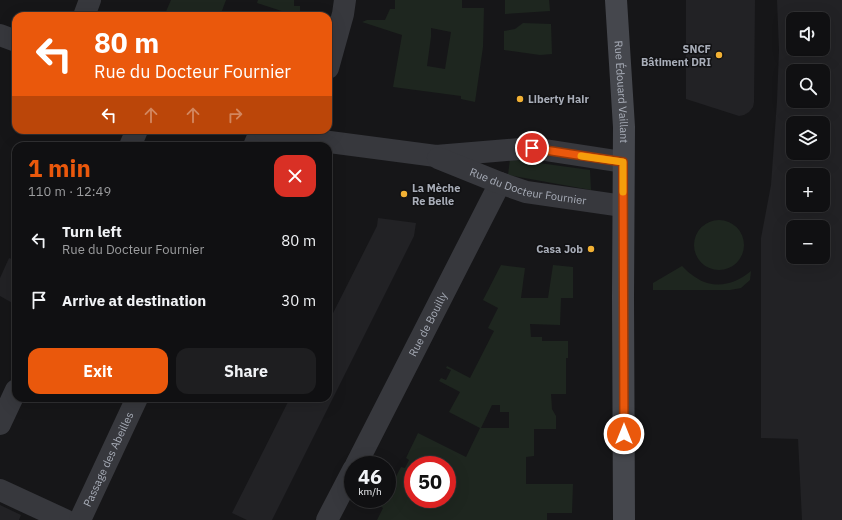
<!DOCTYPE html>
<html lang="en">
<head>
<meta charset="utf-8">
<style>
  :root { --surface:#101012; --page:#1e1e20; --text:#f1f3f6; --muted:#9c9d9f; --line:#303032; --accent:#ea580c }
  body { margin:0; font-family:"IBM Plex Sans",sans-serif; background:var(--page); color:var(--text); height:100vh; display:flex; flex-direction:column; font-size:15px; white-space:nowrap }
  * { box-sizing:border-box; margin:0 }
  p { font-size:13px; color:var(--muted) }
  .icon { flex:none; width:22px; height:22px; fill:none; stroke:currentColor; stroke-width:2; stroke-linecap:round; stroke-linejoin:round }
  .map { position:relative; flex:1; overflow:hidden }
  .sheet { position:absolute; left:12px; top:142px; width:320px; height:260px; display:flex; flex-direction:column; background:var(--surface); border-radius:12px; box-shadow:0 4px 16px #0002,0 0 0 1px var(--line) }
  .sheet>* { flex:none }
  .guide { position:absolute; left:12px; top:12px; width:320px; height:122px; border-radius:12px; box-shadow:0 4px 16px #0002,0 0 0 1px var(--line); background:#ea580c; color:#fff; overflow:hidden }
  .buttons { position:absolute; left:786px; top:12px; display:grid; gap:8px }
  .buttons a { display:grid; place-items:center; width:44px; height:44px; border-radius:8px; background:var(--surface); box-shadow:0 4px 16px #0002,0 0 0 1px var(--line); font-size:20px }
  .speed { position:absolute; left:344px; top:456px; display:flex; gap:8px; font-size:20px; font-weight:700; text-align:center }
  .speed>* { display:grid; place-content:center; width:52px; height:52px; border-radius:50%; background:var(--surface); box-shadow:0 4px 16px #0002,0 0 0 1px var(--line); line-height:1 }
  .speed small { font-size:10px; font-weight:400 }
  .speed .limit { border:6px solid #d22; background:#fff; color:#111 }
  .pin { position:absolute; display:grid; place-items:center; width:34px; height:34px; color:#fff; margin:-17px; border:2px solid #fff; border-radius:50%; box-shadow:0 1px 4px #0007 }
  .me { position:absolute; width:44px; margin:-22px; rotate:0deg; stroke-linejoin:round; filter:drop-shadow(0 0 3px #0008) }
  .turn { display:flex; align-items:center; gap:14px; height:84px; padding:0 16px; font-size:18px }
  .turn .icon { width:52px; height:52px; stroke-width:2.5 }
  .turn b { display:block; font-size:28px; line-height:34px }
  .lanes { display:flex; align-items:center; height:38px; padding:0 16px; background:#0003; justify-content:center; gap:20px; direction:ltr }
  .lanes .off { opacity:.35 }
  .round { display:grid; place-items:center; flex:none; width:42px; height:42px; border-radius:12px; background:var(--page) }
  .head { display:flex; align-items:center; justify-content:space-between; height:68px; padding:0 16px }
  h1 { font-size:24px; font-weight:700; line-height:30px; color:var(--accent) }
  .cta { display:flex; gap:8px; margin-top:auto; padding:8px 16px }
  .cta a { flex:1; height:46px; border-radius:12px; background:var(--accent); color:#fff; font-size:16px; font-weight:700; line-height:46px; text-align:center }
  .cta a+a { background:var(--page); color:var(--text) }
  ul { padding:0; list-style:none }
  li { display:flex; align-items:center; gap:12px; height:60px; padding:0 16px }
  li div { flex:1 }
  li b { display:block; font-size:15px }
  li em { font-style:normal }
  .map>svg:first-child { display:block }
  .built { fill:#222225; fill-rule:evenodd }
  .green { fill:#1e261f; fill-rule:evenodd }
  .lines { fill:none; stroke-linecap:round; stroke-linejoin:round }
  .minor { stroke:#37383d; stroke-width:22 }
  .tertiary { stroke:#37383d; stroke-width:22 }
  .secondary { stroke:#45474d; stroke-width:22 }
  .route-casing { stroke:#983908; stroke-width:10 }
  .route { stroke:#ea580c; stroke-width:7 }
  .slow { stroke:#f59e0b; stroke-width:7 }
  .poi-dot { fill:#f2b134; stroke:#111113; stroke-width:1.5 }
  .labels { text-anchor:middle; stroke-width:3; stroke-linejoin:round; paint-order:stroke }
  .poi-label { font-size:11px; font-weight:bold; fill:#a8adb8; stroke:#111113; text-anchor:end }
  .street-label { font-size:11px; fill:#a8adb8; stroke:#111113 }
</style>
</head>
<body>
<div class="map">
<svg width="842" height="520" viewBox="0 0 842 520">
  <rect width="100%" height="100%" fill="#161618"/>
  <!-- built -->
  <path class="built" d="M 686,0 L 755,0 L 754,102 L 753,107 L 749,112 L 744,115 L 739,116 L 686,99 Z
    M 777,0 L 842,0 L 842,520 L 802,520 L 798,439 L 761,438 L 761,238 L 771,185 L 777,101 L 779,50 ZM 793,19 L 823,19 L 823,49 L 793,49 ZM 793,71 L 823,71 L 823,101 L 793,101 ZM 793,123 L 823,123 L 823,153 L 793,153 ZM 793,175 L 823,175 L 823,205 L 793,205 ZM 793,227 L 823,227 L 823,257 L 793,257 Z
    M 378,218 L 416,223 L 414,236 L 272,520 L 247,520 L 232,513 L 290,398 L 328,398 L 328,323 L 377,226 Z
    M 9,258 L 16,261 L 16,305 L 0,296 L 0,278 Z
    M 0,505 L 21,515 L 19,520 L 0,520 Z"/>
  <!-- green -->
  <path class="green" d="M 171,0 L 226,0 L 220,16 L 164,16 Z
    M 258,0 L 294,0 L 294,6 L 300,6 L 300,16 L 297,16 L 257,3 Z
    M 395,0 L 462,0 L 462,8 L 484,8 L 483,47 L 475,102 L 461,99 L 461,96 L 393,87 L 402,35 L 362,22 L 367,20 L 385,20 L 390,9 L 395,9 ZM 431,28 L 451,32 L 445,69 L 427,66 L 431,37 Z
    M 505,0 L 549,0 L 550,11 L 505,14 Z
    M 523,23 L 551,24 L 552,54 L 540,55 L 504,50 L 504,31 L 515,29 Z
    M 510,159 L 590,170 L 591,190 L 508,175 Z
    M694 245a25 25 0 1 1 50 0a25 25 0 1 1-50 0Z
    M 501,265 L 525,268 L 521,298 L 548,298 L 553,265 L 573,267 L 573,298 L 561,298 L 560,325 L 530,324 L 531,337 L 542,337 L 542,341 L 568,341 L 568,358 L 566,358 L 566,394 L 551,394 L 552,409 L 556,416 L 556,429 L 534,429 L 534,456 L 526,457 L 526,484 L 573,484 L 572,513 L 547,513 L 547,520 L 377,520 L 383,508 L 379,505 L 383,499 L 387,499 L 388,489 L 389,490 L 401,467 L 405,468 L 409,460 L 406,458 L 418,433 L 466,457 L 480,428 L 449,412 L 460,392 L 439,381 L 441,378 L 446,380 L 451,370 L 446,368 L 447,366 L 470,378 L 494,331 L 488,328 L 498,308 L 483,300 ZM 492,405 L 500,405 L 500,412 L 509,412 L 509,428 L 481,428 ZM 413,465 L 447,465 L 447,499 L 413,499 Z
    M 682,266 C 686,270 690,274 695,277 C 714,290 734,285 751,271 L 750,280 L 741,288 L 730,290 L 653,290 L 653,283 Z"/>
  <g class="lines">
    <!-- minor -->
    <g class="minor">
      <path d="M 84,16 L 90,0"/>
      <path d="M 328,68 L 343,14 L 345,0"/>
      <path d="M 130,146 L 137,130"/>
      <path d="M 254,146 L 261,130"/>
      <path d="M 0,424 L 16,390"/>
      <path id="s1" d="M 356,465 L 500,183"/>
      <path d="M 0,490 L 65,520"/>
      <path id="s2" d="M 80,520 L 137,398"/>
      <path d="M 327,520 L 353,470"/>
    </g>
    <!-- tertiary -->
    <g class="tertiary">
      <path d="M 0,35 L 16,41"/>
      <path d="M 264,130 L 284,136 L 436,156 L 532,148 L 623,162"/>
      <path id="s3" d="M 438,158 L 500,183 L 526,192 L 623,206"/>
    </g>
    <!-- secondary -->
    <path class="secondary" id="s4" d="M 616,0 L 624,127 L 623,298 L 624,520"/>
  </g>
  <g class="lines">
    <!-- route casing -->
    <g class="route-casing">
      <path id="route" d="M 532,148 L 623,162 L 624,434"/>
    </g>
    <!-- route -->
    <use href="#route" class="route"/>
    <!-- slow -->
    <path class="slow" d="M 581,156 L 623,162 L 623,192"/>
  </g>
  <!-- markers -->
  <g class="poi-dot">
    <circle cx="719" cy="55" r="4"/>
    <circle cx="520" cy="99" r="4"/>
    <circle cx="404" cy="194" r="4"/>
    <circle cx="591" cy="249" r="4"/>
  </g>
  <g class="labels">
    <!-- poi labels -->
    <g class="poi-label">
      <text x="711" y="53">SNCF<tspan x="711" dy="13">Bâtiment DRI</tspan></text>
      <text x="528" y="103" text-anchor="start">Liberty Hair</text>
      <text x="412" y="192" text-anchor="start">La Mèche<tspan x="412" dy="13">Re Belle</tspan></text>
      <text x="583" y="253">Casa Job</text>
    </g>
    <!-- street labels -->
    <g class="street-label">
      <text dy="4" stroke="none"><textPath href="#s4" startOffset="92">Rue Édouard Vaillant</textPath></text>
      <text dy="4" stroke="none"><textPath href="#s3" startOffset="95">Rue du Docteur Fournier</textPath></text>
      <text dy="4" stroke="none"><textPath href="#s1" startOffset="158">Rue de Bouilly</textPath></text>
      <text dy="4" stroke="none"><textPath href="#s2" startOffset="67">Passage des Abeilles</textPath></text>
    </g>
  </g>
</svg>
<div class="buttons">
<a><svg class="icon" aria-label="sound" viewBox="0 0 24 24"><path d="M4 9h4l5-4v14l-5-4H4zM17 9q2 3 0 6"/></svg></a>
<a><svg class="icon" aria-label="search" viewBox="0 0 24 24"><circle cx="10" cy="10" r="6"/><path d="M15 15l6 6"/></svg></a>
<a><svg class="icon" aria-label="layers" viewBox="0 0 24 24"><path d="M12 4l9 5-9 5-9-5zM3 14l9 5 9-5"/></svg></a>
<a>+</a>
<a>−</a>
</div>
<div class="speed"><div>46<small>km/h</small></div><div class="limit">50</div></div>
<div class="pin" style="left:532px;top:148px;background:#d93025"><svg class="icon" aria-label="arrive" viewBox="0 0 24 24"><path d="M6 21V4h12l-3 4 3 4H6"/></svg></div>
<svg class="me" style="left:624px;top:434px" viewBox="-20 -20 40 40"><circle r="17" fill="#ea580c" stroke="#fff" stroke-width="3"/><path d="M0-11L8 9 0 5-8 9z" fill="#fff"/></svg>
<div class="guide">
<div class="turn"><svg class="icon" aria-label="left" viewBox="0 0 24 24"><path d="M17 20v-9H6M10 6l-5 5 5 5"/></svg><div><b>80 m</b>Rue du Docteur Fournier</div></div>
<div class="lanes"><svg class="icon" aria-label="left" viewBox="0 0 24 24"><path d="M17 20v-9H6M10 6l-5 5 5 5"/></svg><svg class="icon off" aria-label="ahead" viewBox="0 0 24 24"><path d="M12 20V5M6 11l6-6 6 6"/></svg><svg class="icon off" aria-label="ahead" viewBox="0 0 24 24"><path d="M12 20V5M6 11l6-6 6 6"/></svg><svg class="icon off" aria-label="right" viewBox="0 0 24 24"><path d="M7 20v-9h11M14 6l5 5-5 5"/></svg></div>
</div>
<section class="sheet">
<div class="head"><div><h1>1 min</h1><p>110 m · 12:49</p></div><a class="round" style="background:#d93025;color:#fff"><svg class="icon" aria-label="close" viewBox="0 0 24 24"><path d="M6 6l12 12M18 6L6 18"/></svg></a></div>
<ul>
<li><svg class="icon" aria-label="left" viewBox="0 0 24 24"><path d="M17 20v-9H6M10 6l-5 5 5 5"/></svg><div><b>Turn left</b><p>Rue du Docteur Fournier</p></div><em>80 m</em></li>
<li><svg class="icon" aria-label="arrive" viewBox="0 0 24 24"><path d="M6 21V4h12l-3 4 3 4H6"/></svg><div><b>Arrive at destination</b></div><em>30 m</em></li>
</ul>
<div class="cta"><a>Exit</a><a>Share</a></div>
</section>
</div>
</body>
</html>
